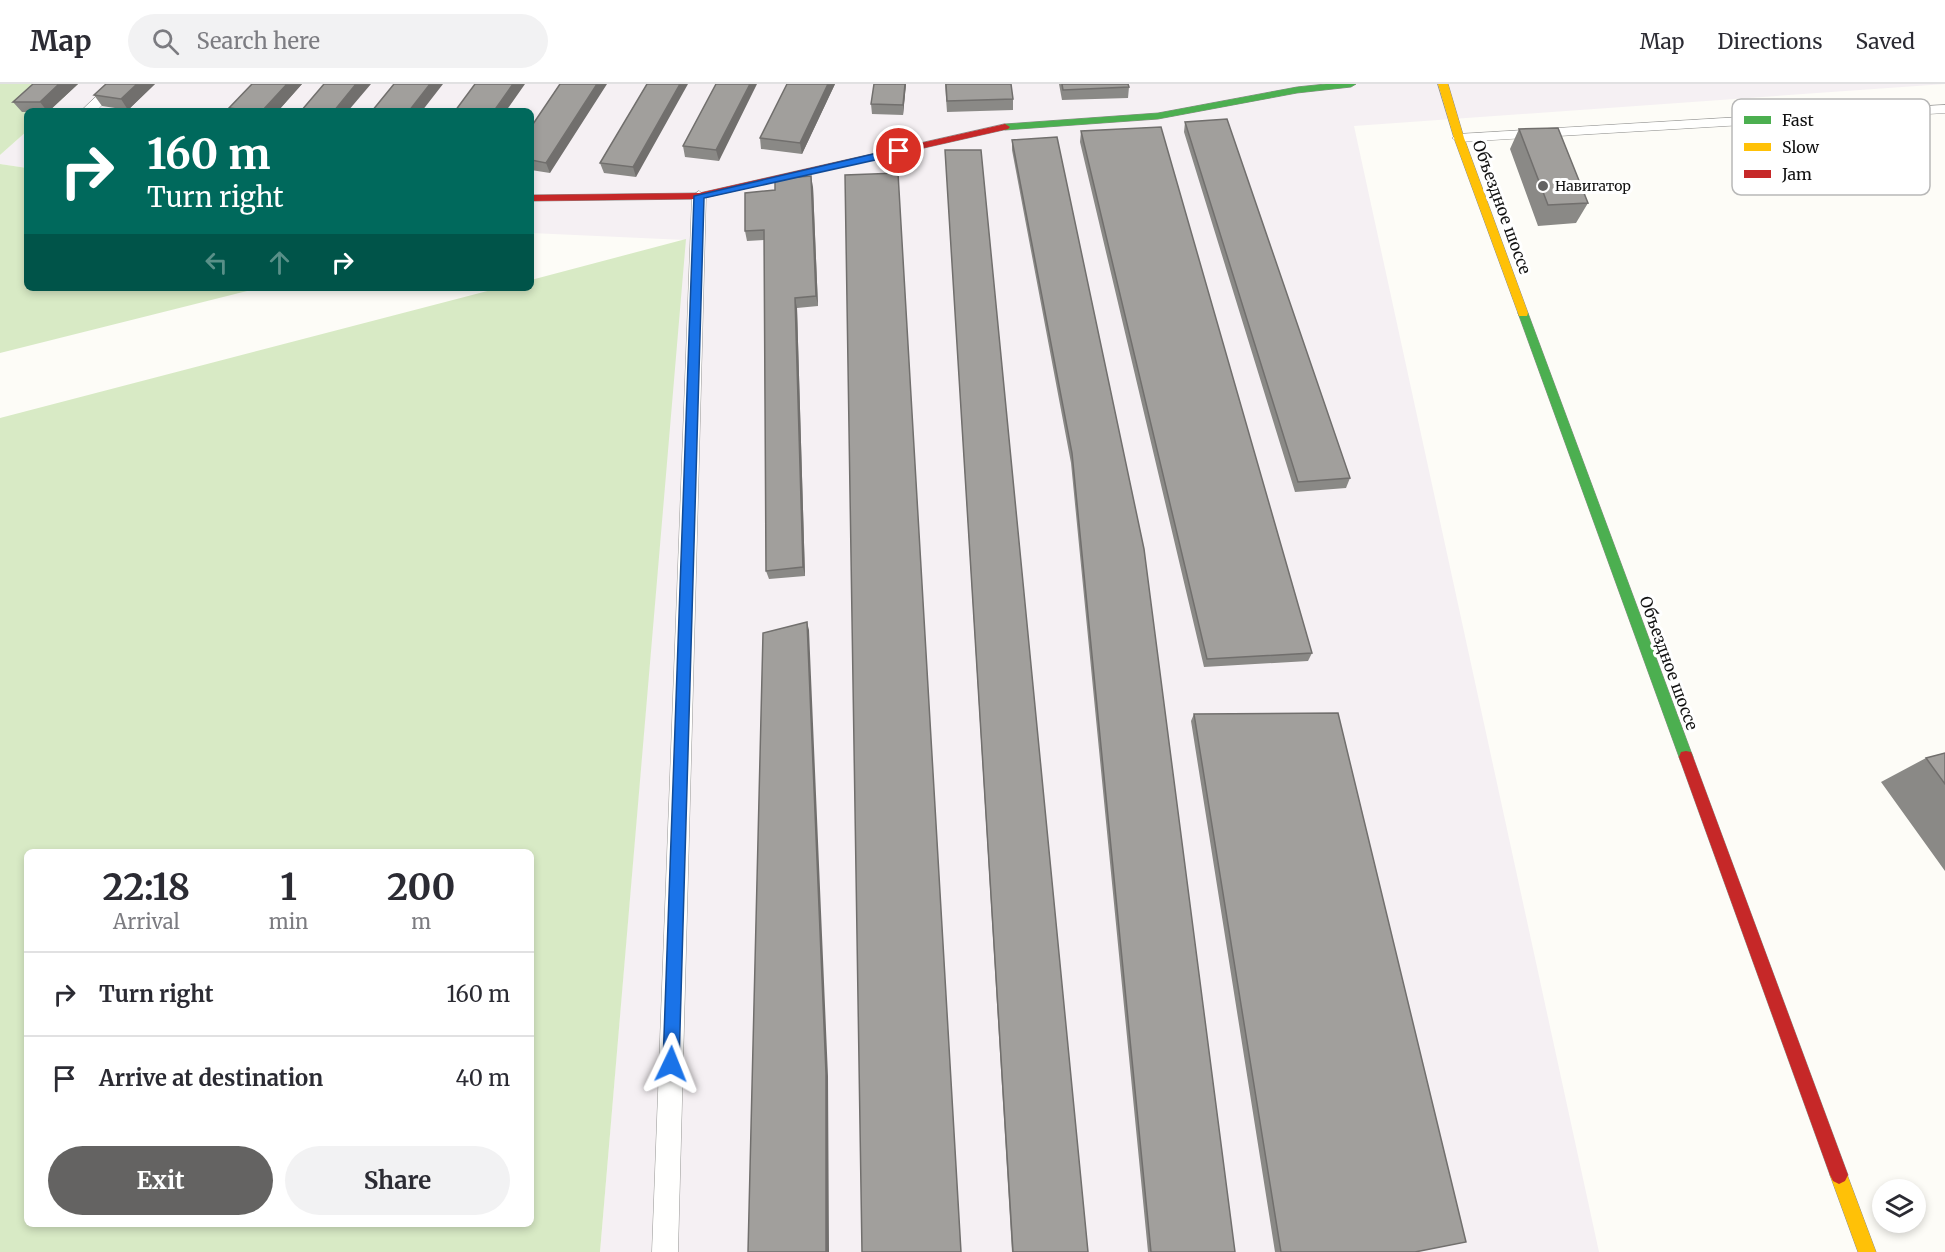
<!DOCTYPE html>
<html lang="en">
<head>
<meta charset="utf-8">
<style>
  :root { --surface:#fff; --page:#f2f2f3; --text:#2b2b33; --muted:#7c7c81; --line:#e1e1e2; --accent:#646362 }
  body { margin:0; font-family:Merriweather,serif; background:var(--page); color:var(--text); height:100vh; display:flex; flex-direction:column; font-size:22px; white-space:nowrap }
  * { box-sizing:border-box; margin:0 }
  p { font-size:20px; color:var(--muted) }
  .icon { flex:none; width:33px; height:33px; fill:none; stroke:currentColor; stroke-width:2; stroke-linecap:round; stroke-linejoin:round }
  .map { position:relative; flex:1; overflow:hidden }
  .side { position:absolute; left:24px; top:765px; width:510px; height:378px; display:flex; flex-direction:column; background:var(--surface); border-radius:9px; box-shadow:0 3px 9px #0003 }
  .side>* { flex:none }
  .top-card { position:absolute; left:24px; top:24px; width:510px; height:183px; border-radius:9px; box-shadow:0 3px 9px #0003; background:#00695c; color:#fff; overflow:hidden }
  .fabs { position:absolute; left:1872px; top:1095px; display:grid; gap:12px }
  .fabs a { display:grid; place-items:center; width:54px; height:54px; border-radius:50%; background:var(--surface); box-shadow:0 3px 9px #0003; font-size:30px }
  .pin { position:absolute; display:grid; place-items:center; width:51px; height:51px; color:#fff; margin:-26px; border:3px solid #fff; border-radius:50%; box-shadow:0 2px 6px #0007 }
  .me { position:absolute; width:66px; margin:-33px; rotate:2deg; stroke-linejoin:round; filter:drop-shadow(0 0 4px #0008) }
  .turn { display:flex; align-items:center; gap:21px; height:126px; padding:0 24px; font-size:27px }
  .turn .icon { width:78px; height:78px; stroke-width:2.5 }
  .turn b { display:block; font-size:42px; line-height:51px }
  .lanes { display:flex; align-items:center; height:57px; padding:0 24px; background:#0003; justify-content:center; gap:30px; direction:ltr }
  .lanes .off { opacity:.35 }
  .eta { display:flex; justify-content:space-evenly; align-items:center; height:102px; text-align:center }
  .eta b { font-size:36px; font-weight:700; line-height:42px }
  .button { display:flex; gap:12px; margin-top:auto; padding:12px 24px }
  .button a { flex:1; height:69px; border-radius:36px; background:var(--accent); color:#fff; font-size:24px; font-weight:700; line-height:69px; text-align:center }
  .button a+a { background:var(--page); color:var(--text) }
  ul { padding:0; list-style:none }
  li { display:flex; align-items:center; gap:18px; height:84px; padding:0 24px; border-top:2px solid var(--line) }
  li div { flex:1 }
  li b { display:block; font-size:22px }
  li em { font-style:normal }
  header { display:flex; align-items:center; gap:36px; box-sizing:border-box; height:84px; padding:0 30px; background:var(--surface); border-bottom:2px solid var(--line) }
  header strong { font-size:28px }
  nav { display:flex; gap:33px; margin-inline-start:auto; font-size:21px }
  .search { width:420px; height:54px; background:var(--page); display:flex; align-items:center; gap:15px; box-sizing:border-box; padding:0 21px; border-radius:33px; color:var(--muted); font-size:22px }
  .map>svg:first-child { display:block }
  .industrial { fill:#f5f0f3 }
  .forest { fill:#d8eac5; fill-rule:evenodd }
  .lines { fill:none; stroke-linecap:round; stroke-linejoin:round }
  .lane-casing { stroke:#979795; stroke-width:1 }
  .fast-casing { stroke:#8e8d8b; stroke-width:1 }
  .slow-casing { stroke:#8e8d8b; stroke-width:1 }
  .jam-casing { stroke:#8e8d8b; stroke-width:1 }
  .lane { fill:#fffffe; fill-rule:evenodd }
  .fast { fill:#4caf50; fill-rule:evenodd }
  .slow { fill:#ffc107; fill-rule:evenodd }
  .jam { fill:#c62828; fill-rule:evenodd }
  .wall { fill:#8a8986 }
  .shaded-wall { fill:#716f6d }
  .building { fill:#a19f9c; stroke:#716f6d; stroke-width:1.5 }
  .route { fill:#1a73e8; stroke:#114b97; stroke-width:1.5 }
  .poi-dot { fill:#646362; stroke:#fff; stroke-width:2 }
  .labels { text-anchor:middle; stroke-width:6; stroke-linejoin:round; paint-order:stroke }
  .far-poi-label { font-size:14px; fill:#111; stroke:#fff; text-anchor:start }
  .street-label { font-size:16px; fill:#111; stroke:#fff }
  .key { fill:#fff; stroke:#b8b8b8; stroke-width:1.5 }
  .key-label { font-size:16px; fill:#111 }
</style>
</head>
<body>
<header>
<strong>Map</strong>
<div class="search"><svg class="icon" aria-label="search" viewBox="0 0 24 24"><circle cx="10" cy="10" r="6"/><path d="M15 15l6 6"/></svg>Search here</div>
<nav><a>Map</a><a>Directions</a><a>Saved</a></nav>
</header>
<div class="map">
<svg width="1945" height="1168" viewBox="0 0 1945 1168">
  <rect width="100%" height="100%" fill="#fdfcf7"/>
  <!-- industrial -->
  <path class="industrial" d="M 78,0 L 1945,0 L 1354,42 L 1599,1168 L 600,1168 L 685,156 L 531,149 L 531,27 L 49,27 Z
    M 27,47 L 27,84 L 0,80 L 0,71 Z"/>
  <!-- forest -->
  <path class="forest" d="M 0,0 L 78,0 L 49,27 L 27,27 L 27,47 L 0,71 Z
    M 0,80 L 27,84 L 27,204 L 259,204 L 0,269 Z
    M 686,155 L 600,1168 L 0,1168 L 0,334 L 499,204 L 531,204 L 531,196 ZM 27,768 L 531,768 L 531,1140 L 27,1140 Z"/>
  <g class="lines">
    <!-- lane casing -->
    <g class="lane-casing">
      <path id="lane" d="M 109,0 L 124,0 L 96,27 L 81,27 Z
        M 1945,21 L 1945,29 L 1459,58 L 1452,54 L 1459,50 Z
        M 699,107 L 706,112 L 678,1168 L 652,1168 L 692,112 Z"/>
    </g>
    <!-- fast casing -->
    <g class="fast-casing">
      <path id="fast" d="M 1326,0 L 1356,0 L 1351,3 L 1297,9 L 1158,35 L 1005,46 L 1000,43 L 1005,40 L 1158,29 L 1297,3 Z
        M 1523,225 L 1528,229 L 1693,673 L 1691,678 L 1686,679 L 1681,678 L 1679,673 L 1518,229 Z"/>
    </g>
    <!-- slow casing -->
    <g class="slow-casing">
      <path id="slow" d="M 1438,0 L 1448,0 L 1464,54 L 1528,229 L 1527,232 L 1519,232 L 1518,229 L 1454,54 Z
        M 1839,1082 L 1845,1085 L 1876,1168 L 1858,1168 L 1830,1091 L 1833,1085 Z"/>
    </g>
    <!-- jam casing -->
    <g class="jam-casing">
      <path id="jam" d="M 1005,40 L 1010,43 L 1008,45 L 699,115 L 531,117 L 531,111 L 699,109 Z
        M 1686,667 L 1691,668 L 1693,673 L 1848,1091 L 1845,1097 L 1839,1100 L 1833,1097 L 1830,1091 L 1679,673 L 1681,668 Z"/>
    </g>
    <!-- lane -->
    <use href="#lane" class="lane"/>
    <!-- fast -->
    <use href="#fast" class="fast"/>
    <!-- slow -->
    <use href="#slow" class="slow"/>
    <!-- jam -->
    <use href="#jam" class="jam"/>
  </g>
  <!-- wall -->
  <path class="wall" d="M 33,0 L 78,0 L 49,27 L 27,27 L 27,28 L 22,28 L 13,18 Z
    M 155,0 L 128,26 L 102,22 L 94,11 Z
    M 252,0 L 302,0 L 278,27 L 231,27 L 229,24 Z
    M 560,0 L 550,89 L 531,86 L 531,43 Z
    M 647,0 L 636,93 L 604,89 L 600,79 Z
    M 716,0 L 719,77 L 685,73 L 683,62 Z
    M 787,0 L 835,0 L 802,70 L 761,65 L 760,54 Z
    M 906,0 L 903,31 L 872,30 L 871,20 Z
    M 945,0 L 1011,0 L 1013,15 L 1013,26 L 947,28 Z
    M 1059,0 L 1128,0 L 1129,3 L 1128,14 L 1062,16 Z
    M 1185,38 L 1350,394 L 1346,404 L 1295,408 L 1184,48 Z
    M 1519,45 L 1588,119 L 1576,139 L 1538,142 L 1510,65 Z
    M 1081,47 L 1312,569 L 1308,577 L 1204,583 L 1080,58 Z
    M 1012,56 L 1235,1168 L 1148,1168 L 1071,379 L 1012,66 Z
    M 946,77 L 1088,1168 L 1012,1168 Z
    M 813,103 L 818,222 L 797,224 L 805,492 L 769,495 L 766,487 L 764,156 L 747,157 L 745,147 Z
    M 1194,630 L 1415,1168 L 1275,1168 L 1191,637 Z
    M 1945,669 L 1945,787 L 1881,698 L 1926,674 Z"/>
  <!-- shaded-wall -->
  <path class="shaded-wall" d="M 59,0 L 78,0 L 49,27 L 47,27 L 40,18 Z
    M 137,0 L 155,0 L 128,26 L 121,15 Z
    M 287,0 L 302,0 L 278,27 L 262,27 Z
    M 356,0 L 371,0 L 348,27 L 334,27 Z
    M 430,0 L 443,0 L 422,27 L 409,27 Z
    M 513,0 L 525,0 L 506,27 L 494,27 Z
    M 597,0 L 607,0 L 550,89 L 546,79 Z
    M 680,0 L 688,0 L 636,93 L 633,83 Z
    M 750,0 L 757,0 L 719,77 L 716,66 Z
    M 828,0 L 835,0 L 802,70 L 800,59 Z
    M 905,0 L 906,0 L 903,31 L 903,21 Z
    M 811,92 L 813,103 L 818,222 L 816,212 Z
    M 795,214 L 797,224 L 805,492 L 803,483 Z
    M 807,538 L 809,546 L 828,992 L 829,1168 L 826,1168 Z"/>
  <!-- building -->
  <path class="building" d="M 33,0 L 59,0 L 40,18 L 13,18 Z
    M 106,0 L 137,0 L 121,15 L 94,11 Z
    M 252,0 L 287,0 L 262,27 L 253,27 L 229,24 Z
    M 324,0 L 356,0 L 334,27 L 301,27 Z
    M 394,0 L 430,0 L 409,27 L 372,27 Z
    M 475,0 L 513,0 L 494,27 L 455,27 Z
    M 560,0 L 597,0 L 546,79 L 531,76 L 531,43 Z
    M 647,0 L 680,0 L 633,83 L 600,79 Z
    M 716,0 L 750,0 L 716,66 L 683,62 Z
    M 787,0 L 828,0 L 800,59 L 760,54 Z
    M 874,0 L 905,0 L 903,21 L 871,20 Z
    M 946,0 L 1011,0 L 1013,15 L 947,17 Z
    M 1062,0 L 1128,0 L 1129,3 L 1063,6 Z
    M 1227,35 L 1350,394 L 1298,398 L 1185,38 Z
    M 1161,43 L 1312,569 L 1207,575 L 1081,47 Z
    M 1558,44 L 1588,119 L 1548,121 L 1519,45 Z
    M 1057,53 L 1144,465 L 1235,1168 L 1151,1168 L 1072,369 L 1012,56 Z
    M 945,66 L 981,66 L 1088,1168 L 1013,1168 Z
    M 898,89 L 961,1168 L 862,1168 L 845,91 Z
    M 811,92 L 816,212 L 795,214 L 803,483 L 766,487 L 764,146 L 745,147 L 745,109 L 775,106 L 775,95 Z
    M 807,538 L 826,989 L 826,1168 L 748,1168 L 763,549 Z
    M 1338,629 L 1466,1158 L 1415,1168 L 1281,1168 L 1194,630 Z
    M 1945,669 L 1945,700 L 1926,674 Z"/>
  <!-- route -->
  <path class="route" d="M 899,64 L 904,67 L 902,70 L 704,114 L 679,980 L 677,986 L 671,989 L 665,986 L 663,980 L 694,112 Z"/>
  <!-- markers -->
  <circle class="poi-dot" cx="1543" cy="102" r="6"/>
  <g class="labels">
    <!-- far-poi labels -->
    <g class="far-poi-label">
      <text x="1555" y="107">Навигатор</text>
    </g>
    <!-- street labels -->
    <g class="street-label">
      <text transform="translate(1502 123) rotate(70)" y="6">Объездное шоссе</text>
      <text transform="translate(1669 579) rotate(70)" y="6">Объездное шоссе</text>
    </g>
  </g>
  <!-- legend -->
  <rect x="1732" y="15" width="198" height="96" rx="9" class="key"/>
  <rect x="1744" y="32" width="27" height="8" fill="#4caf50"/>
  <rect x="1744" y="59" width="27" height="8" fill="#ffc107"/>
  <rect x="1744" y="86" width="27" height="8" fill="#c62828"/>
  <g class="key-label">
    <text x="1782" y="42">Fast</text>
    <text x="1782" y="69">Slow</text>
    <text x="1782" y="96">Jam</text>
  </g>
</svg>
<div class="fabs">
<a><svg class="icon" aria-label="layers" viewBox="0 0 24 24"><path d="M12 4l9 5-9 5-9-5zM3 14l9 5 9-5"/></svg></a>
</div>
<div class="pin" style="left:899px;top:67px;background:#d93025"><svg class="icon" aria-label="arrive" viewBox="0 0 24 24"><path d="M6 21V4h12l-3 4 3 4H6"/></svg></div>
<svg class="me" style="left:671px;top:980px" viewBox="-20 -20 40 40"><path d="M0-17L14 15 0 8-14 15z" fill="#1a73e8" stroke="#fff" stroke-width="4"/></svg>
<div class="top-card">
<div class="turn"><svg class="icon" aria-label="right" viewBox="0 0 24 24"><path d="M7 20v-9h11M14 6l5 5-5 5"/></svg><div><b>160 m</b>Turn right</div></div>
<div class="lanes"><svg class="icon off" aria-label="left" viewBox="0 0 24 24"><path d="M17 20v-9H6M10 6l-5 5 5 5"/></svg><svg class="icon off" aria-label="ahead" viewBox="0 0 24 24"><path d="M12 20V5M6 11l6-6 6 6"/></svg><svg class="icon" aria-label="right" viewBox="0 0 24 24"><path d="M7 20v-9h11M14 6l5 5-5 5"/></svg></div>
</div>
<section class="side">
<div class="eta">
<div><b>22:18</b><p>Arrival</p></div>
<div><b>1</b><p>min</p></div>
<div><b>200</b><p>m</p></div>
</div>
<ul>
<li><svg class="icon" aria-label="right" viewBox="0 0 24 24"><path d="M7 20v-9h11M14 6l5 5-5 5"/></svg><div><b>Turn right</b></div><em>160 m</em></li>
<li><svg class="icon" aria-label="arrive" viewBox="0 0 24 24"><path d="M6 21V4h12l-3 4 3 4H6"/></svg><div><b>Arrive at destination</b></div><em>40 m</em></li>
</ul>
<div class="button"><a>Exit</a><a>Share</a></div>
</section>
</div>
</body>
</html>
